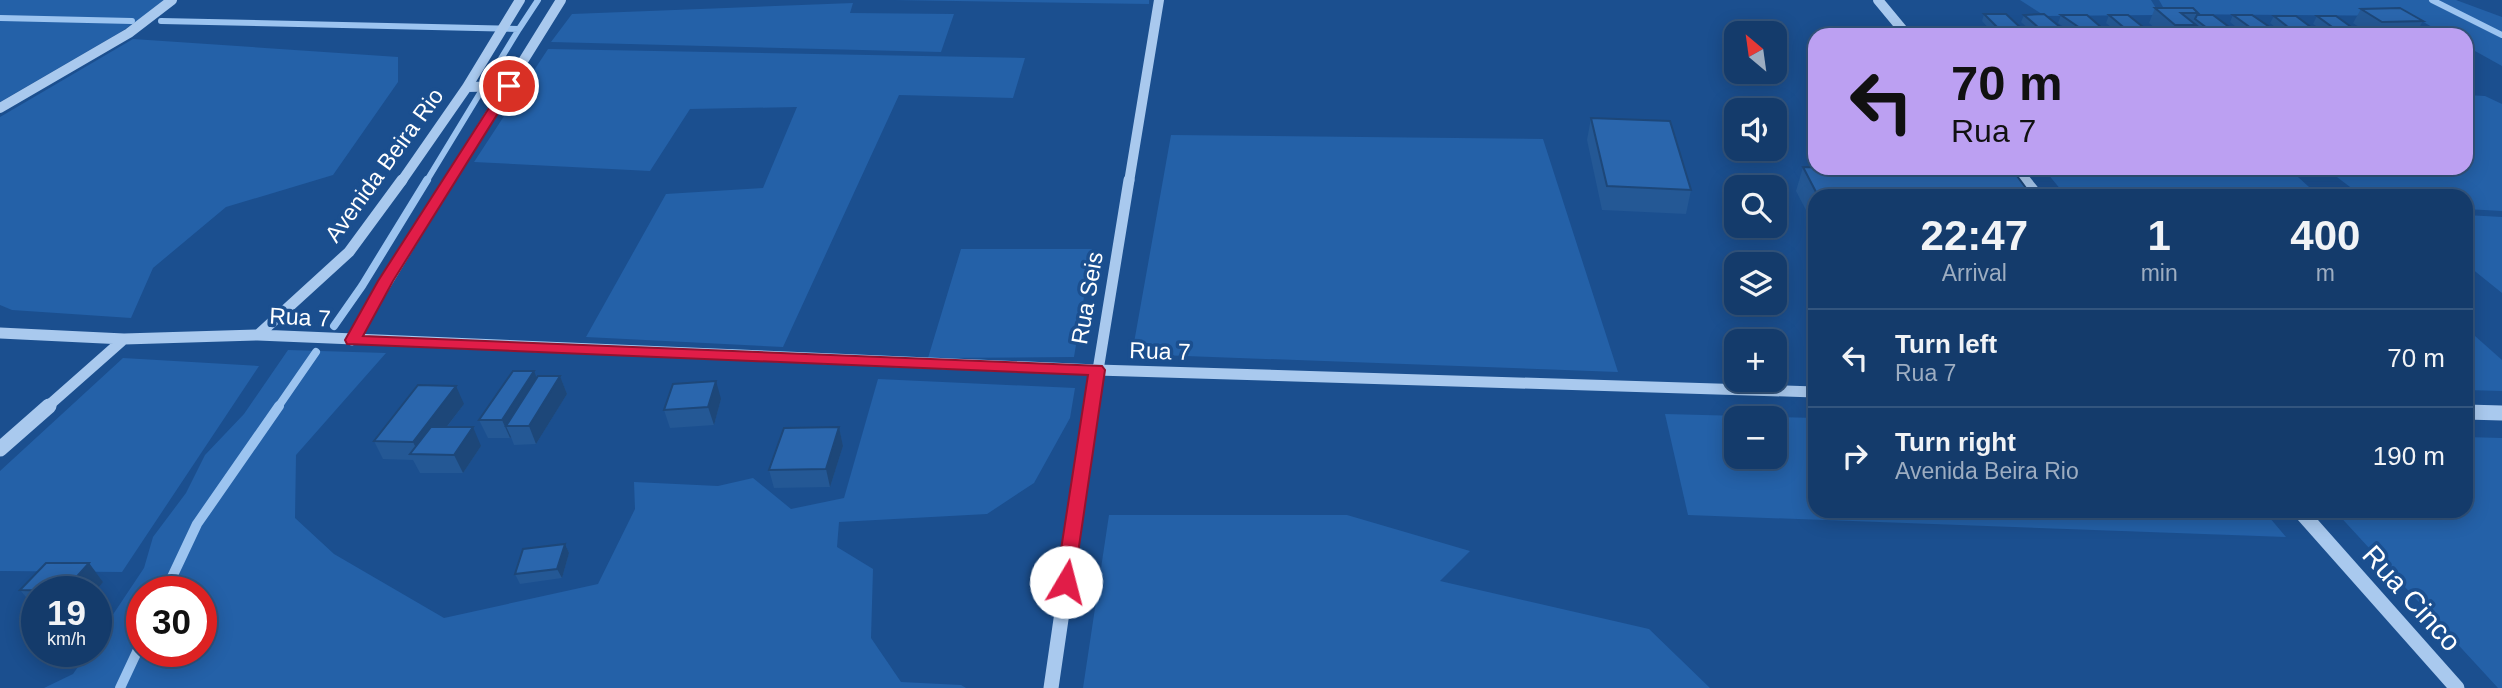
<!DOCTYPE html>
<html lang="en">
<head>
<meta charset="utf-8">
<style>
  :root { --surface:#143b6b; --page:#1d4271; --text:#f1f3f6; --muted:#9dadc1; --line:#33557e }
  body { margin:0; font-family:Helvetica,sans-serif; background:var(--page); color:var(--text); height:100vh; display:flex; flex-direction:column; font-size:26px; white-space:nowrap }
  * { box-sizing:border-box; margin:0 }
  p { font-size:23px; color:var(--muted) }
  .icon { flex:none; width:38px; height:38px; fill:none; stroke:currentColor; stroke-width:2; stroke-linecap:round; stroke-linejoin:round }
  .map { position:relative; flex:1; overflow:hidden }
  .drawer { position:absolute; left:1808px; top:189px; width:665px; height:329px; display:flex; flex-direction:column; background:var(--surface); border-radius:21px; box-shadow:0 4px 18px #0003,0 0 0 2px var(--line) }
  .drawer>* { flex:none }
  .top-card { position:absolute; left:1808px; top:28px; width:665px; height:147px; border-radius:21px; box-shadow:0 4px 18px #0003,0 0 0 2px var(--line); background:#bca0f2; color:#111; overflow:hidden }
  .needle { width:46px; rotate:331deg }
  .controls { position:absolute; left:1724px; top:21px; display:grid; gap:14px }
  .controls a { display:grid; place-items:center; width:63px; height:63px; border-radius:14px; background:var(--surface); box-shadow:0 4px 18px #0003,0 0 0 2px var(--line); font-size:35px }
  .speed { position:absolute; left:21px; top:576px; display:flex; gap:14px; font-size:35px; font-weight:700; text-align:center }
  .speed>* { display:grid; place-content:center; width:91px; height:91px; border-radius:50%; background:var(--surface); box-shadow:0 4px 18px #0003,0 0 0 2px var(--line); line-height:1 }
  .speed small { font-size:18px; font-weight:400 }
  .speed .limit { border:10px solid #d22; background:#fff; color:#111 }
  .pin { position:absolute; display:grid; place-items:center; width:60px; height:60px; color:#fff; margin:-30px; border:4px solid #fff; border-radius:50%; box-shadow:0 2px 7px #0007 }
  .me { position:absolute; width:77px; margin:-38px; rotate:8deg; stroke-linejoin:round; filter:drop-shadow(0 0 5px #0008) }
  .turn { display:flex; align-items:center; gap:24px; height:147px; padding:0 28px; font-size:32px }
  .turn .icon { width:91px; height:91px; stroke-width:2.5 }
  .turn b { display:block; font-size:49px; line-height:60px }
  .eta { display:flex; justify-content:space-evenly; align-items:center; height:119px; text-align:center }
  .eta b { font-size:42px; font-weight:700; line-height:49px }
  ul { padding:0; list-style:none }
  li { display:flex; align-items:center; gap:21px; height:98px; padding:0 28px; border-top:2px solid var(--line) }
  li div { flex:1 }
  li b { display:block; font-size:26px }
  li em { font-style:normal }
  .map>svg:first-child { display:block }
  .green { fill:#2461a8; fill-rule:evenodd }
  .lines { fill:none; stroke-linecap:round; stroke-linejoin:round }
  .stream-far2 { stroke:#9cc4f0; stroke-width:6 }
  .stream-far1 { stroke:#9cc4f0; stroke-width:8 }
  .stream { stroke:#9cc4f0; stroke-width:10 }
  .minor-far2 { stroke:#a9c9ee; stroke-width:10 }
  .minor-far1 { stroke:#a9c9ee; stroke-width:11 }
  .minor { stroke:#a9c9ee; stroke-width:15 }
  .wall { fill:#245895 }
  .shaded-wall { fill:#1d4779 }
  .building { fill:#2a66ad; stroke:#1d4779; stroke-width:2 }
  .route { fill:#e11d48; stroke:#92132f; stroke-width:2 }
  .labels { text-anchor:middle; stroke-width:7; stroke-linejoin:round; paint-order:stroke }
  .street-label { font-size:23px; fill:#fff; stroke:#1b4f8f }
  .near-street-label { font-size:28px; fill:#fff; stroke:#1b4f8f }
</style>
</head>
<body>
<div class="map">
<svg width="2502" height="688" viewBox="0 0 2502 688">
  <rect width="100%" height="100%" fill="#1b4f8f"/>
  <!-- green -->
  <path class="green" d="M 0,0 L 168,0 L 119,33 L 0,102 Z
    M 893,0 L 1149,0 L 1149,4 Z
    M 2020,0 L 2151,0 L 2160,15 L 2045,16 Z
    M 2159,0 L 2456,0 L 2502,17 L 2502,66 L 2466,46 L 2466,35 L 2446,35 L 2413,16 L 2167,14 Z
    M 853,3 L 850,13 L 954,14 L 941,52 L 551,42 L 572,14 Z
    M 133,39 L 398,57 L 398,82 L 333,175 L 226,207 L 153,268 L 131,318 L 12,310 L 0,305 L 0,117 Z
    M 548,49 L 1025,58 L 1013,98 L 899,95 L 783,347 L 586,337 L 666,194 L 763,188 L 797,107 L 690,109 L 650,171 L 474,162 Z
    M 2466,95 L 2485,96 L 2502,104 L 2502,211 L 2466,209 L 2466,196 L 2362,196 L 2325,168 L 2466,168 Z
    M 1171,135 L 1543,139 L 1618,372 L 1132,354 Z
    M 2043,168 L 2288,168 L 2319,196 L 2066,196 Z
    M 2466,215 L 2502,217 L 2502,293 L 2466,264 Z
    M 961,249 L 1092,249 L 1074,357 L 928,358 Z
    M 2466,328 L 2502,360 L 2502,391 L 2466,390 Z
    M 288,350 L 386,353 L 296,455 L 295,518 L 334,554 L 444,618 L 598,584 L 635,509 L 634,482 L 718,486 L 753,478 L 791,509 L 844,498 L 878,379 L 1075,388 L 1070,418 L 1034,483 L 987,514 L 839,522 L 837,547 L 873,569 L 871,638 L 901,682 L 961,685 L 966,688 L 44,688 L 73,674 L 89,651 L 96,651 L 96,640 L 144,568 L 153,537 L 186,493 L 205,455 L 244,414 ZM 142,592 L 201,592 L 201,651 L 142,651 Z
    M 123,358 L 259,366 L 122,572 L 0,571 L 0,471 Z
    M 1665,414 L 1815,418 L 1815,511 L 2264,511 L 2286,537 L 1688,515 ZM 1774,418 L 1774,457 L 1736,457 L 1736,418 Z
    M 2466,437 L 2502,438 L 2502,688 L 2498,688 L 2335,511 L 2466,511 Z
    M 1109,515 L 1347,515 L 1470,551 L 1440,581 L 1649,629 L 1710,688 L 1083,688 Z"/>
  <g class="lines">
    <!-- stream-far2 -->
    <path class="stream-far2" d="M 2432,0 L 2502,35
      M 0,18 L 132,21
      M 161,21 L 519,29 L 426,182
      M 519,29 L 538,0"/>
    <!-- stream-far1 -->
    <path class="stream-far1" d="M 334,326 L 362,286 L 427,180
      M 278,407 L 316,352"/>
    <!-- stream -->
    <path class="stream" d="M 165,592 L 197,524 L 279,406
      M 120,688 L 142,641"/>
    <!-- minor-far2 -->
    <path class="minor-far2" d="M 1878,0 L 1907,35
      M 467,87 L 509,86
      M 0,108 L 129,33 L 172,0
      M 2015,168 L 2026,182
      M 401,182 L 467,87 L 520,0
      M 448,182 L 561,0
      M 1129,182 L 1159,0"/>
    <!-- minor-far1 -->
    <path class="minor-far1" d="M 2025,180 L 2038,196
      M 0,333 L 124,339 L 258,335 L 1097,370 L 1815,392
      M 258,335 L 349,252 L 402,180
      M 352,340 L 449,180
      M 47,407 L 124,339
      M 1092,407 L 1129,180"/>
    <!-- minor -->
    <path class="minor" d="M 2466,412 L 2502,413
      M 0,449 L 49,406
      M 2300,511 L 2457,688
      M 1051,688 L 1092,406"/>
  </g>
  <!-- wall -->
  <path class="wall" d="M 2155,8 L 2198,13 L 2197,15 L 2233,30 L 2231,35 L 2203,35 L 2194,28 L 2191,35 L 2163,35 L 2149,23 Z
    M 2361,9 L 2423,21 L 2415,35 L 2371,35 L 2353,23 Z
    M 1984,14 L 2023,30 L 2021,35 L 1995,35 L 1982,21 Z
    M 2024,15 L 2060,27 L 2057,35 L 2035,35 L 2021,22 Z
    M 2061,15 L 2102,28 L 2099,35 L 2076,35 L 2058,23 Z
    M 2109,15 L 2148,31 L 2146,35 L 2121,35 L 2106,23 Z
    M 2233,15 L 2271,28 L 2267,35 L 2246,35 L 2230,22 Z
    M 2274,16 L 2316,31 L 2314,35 L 2285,35 L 2270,23 Z
    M 2317,16 L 2354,29 L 2350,35 L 2330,35 L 2313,24 Z
    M 1591,118 L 1691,190 L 1686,214 L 1602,210 L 1587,140 Z
    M 1803,167 L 2032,196 L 1815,196 L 1815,216 L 1809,216 L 1796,191 Z
    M 560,376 L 567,394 L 536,444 L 514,445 L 511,437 L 510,438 L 488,438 L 479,420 L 537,379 Z
    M 721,399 L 714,425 L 670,428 L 664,410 Z
    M 464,404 L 447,427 L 481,446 L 463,473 L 420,473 L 413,460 L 383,459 L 374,441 Z
    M 839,427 L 843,446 L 830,487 L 774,488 L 769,470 Z
    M 565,544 L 569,553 L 562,578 L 520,584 L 515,574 Z
    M 89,563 L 103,582 L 95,592 L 37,592 L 37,609 L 36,609 L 20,590 Z"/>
  <!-- shaded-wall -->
  <path class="shaded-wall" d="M 534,371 L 541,389 L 506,426 L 511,437 L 510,438 L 502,420 Z
    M 560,376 L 567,394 L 536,444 L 529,426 Z
    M 716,381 L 721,399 L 714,425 L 708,407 Z
    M 456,386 L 464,404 L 426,454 L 419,454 L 413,442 Z
    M 473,427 L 481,446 L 463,473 L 454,455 Z
    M 839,427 L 843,446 L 830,487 L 826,469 Z
    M 565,544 L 569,553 L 562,578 L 557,569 Z
    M 89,563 L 103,582 L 95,592 L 64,592 L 64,591 Z"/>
  <!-- building -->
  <path class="building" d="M 2155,8 L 2193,8 L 2198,13 L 2181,13 L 2196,25 L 2175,25 Z
    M 2400,8 L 2423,21 L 2382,22 L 2361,9 Z
    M 1984,14 L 2006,14 L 2023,30 L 2000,30 Z
    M 2044,14 L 2060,27 L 2039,28 L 2024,15 Z
    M 2061,15 L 2087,15 L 2102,28 L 2080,28 Z
    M 2109,15 L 2128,15 L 2148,31 L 2128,31 Z
    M 2197,15 L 2213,15 L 2233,30 L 2211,31 L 2195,19 Z
    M 2233,15 L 2252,15 L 2271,28 L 2251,28 Z
    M 2274,16 L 2296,16 L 2316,31 L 2293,31 Z
    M 2317,16 L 2336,16 L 2354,29 L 2335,29 Z
    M 1591,118 L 1670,121 L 1691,190 L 1607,186 Z
    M 1803,167 L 2014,172 L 2032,196 L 1816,192 Z
    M 513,371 L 534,371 L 502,420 L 479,420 Z
    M 538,376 L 560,376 L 529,426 L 506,426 Z
    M 716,381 L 708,407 L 664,410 L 673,384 Z
    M 418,385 L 456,386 L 413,442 L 374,441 Z
    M 431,427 L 473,427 L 454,455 L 410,454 Z
    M 839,427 L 826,469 L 769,470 L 784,428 Z
    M 565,544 L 557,569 L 515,574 L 523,549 Z
    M 46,563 L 89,563 L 64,591 L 20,590 Z"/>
  <!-- route -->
  <path class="route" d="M 509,83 L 515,86 L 393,281 L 363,336 L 1102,366 L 1105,370 L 1073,587 L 1066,589 L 1059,587 L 1056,582 L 1088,375 L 347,344 L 345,340 L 378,281 L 503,86 Z"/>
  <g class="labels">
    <!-- street labels -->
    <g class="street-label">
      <text transform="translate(384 165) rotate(-54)" y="8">Avenida Beira Rio</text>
      <text transform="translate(1087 298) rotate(-80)" y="8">Rua Seis</text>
      <text transform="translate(300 317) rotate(3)" y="8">Rua 7</text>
      <text transform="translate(1160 351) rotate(2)" y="8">Rua 7</text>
    </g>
    <!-- near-street labels -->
    <g class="near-street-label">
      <text transform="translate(2412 598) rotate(48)" y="10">Rua Cinco</text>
    </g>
  </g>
</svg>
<div class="controls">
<a><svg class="needle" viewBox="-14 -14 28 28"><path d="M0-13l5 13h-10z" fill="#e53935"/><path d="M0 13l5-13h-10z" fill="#9dadc1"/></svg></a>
<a><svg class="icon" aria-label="sound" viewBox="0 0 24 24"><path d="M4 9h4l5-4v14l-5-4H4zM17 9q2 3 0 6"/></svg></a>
<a><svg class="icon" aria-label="search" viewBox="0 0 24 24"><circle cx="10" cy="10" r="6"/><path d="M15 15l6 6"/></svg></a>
<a><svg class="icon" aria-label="layers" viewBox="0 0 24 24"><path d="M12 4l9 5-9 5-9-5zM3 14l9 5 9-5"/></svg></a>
<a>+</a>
<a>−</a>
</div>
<div class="speed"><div>19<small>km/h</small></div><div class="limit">30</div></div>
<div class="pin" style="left:509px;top:86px;background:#d93025"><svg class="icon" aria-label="arrive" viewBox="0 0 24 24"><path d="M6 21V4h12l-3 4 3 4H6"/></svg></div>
<svg class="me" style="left:1066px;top:582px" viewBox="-20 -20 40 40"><circle r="19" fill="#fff"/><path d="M0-13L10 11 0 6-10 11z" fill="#e11d48"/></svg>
<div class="top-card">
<div class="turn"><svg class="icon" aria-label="left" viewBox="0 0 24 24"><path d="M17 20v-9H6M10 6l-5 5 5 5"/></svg><div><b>70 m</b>Rua 7</div></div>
</div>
<section class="drawer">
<div class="eta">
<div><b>22:47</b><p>Arrival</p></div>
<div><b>1</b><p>min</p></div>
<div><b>400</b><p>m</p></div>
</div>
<ul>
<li><svg class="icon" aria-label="left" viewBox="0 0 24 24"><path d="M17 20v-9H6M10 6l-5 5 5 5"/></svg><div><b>Turn left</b><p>Rua 7</p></div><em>70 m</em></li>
<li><svg class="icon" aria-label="right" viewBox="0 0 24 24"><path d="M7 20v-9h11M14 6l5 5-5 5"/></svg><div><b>Turn right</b><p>Avenida Beira Rio</p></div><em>190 m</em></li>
</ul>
</section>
</div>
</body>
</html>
